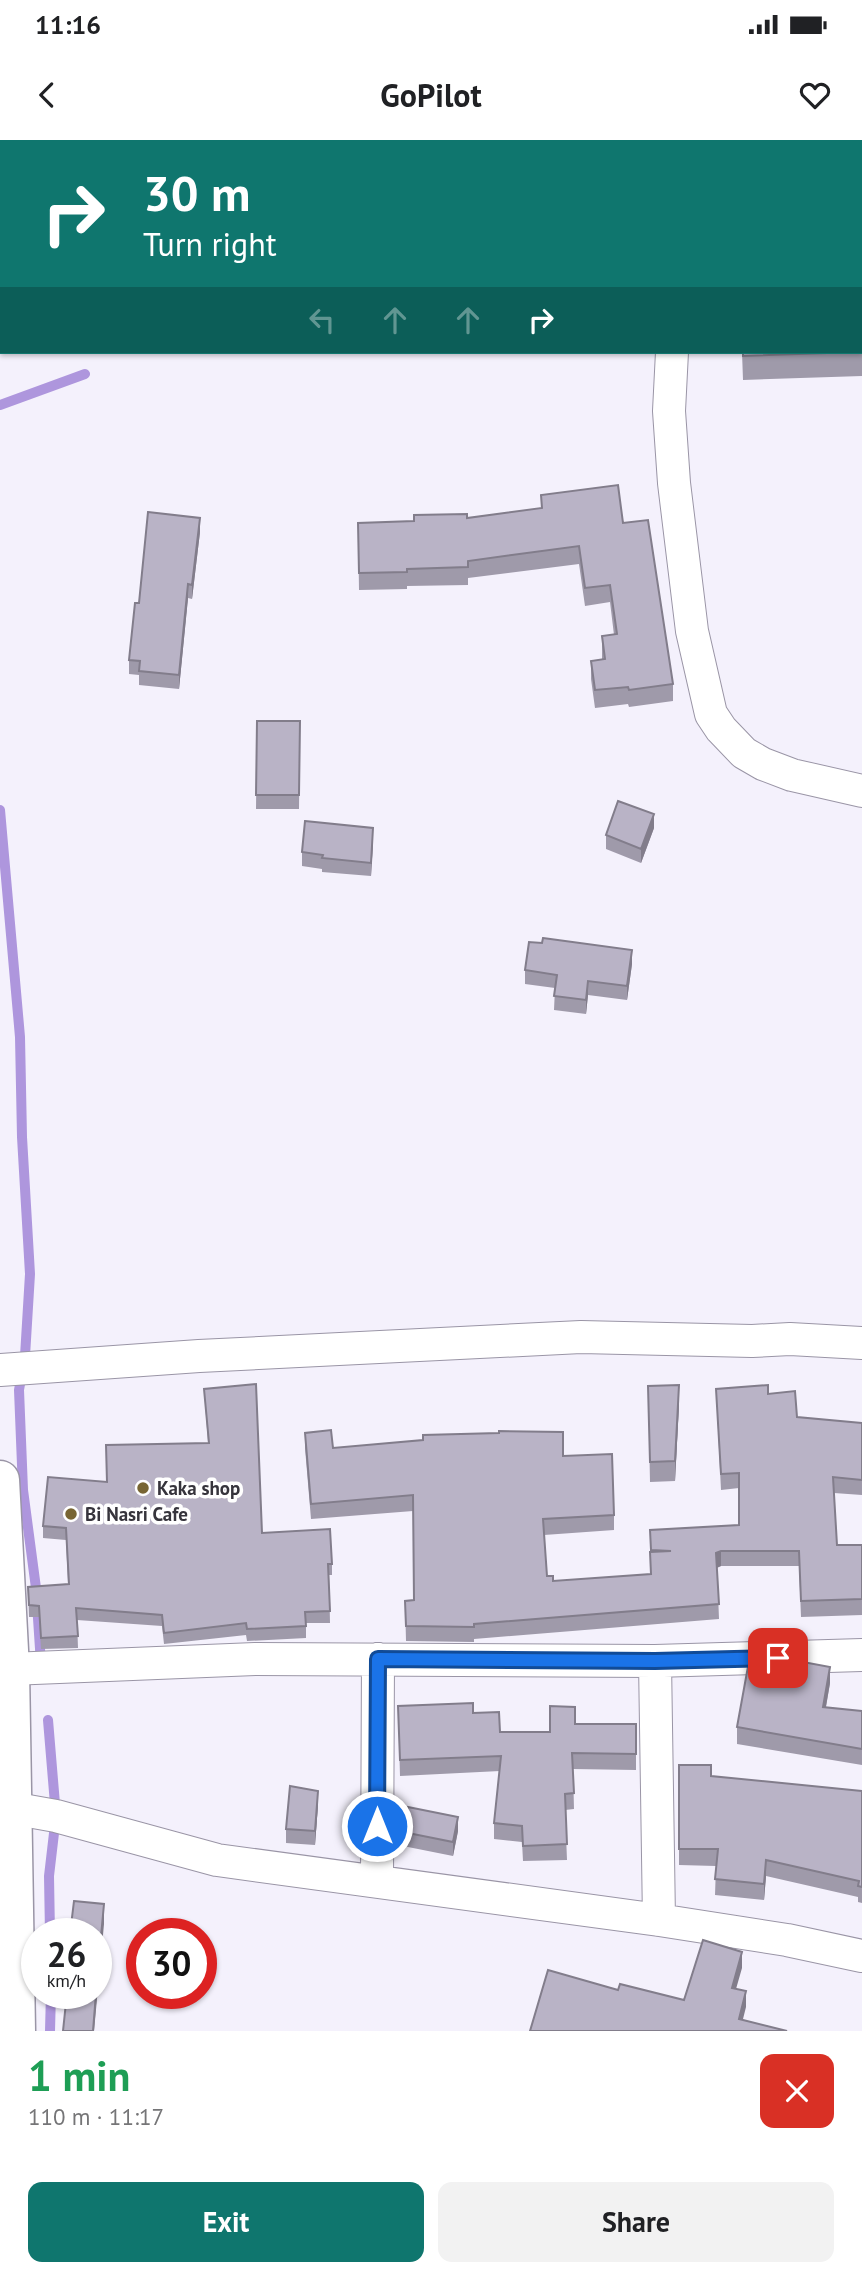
<!DOCTYPE html>
<html lang="en">
<head>
<meta charset="utf-8">
<style>
  :root { --surface:#fff; --page:#f2f2f2; --text:#202124; --muted:#757577; --accent:#0f766e }
  body { margin:0; font-family:"PT Sans",sans-serif; background:var(--page); color:var(--text); height:100vh; display:flex; flex-direction:column; font-size:26px; white-space:nowrap }
  * { box-sizing:border-box; margin:0 }
  p { font-size:23px; color:var(--muted) }
  .icon { flex:none; width:38px; height:38px; fill:none; stroke:currentColor; stroke-width:2; stroke-linecap:round; stroke-linejoin:round }
  .map { position:relative; height:1891px; overflow:hidden }
  .details { display:flex; flex-direction:column; background:var(--surface); flex:1 }
  .details>* { flex:none }
  .hud { position:absolute; left:0px; top:0px; width:863px; height:214px; box-shadow:0 2px 5px #0004; background:#0f766e; color:#fff; overflow:hidden }
  .speed { position:absolute; left:21px; top:1778px; display:flex; gap:14px; font-size:35px; font-weight:700; text-align:center }
  .speed>* { display:grid; place-content:center; width:91px; height:91px; border-radius:50%; background:var(--surface); box-shadow:0 2px 5px #0004; line-height:1 }
  .speed small { font-size:18px; font-weight:400 }
  .speed .limit { border:10px solid #d22; background:#fff; color:#111 }
  .pin { position:absolute; display:grid; place-items:center; width:60px; height:60px; color:#fff; margin:-30px; border-radius:14px; box-shadow:0 4px 10px #0006 }
  .me { position:absolute; width:77px; margin:-38px; rotate:0deg; stroke-linejoin:round; filter:drop-shadow(0 0 5px #0008) }
  .turn { display:flex; align-items:center; gap:24px; height:147px; padding:0 28px; font-size:32px }
  .turn .icon { width:91px; height:91px; stroke-width:2.5 }
  .turn b { display:block; font-size:49px; line-height:60px }
  .lanes { display:flex; align-items:center; height:66px; padding:0 28px; background:#0003; justify-content:center; gap:35px; direction:ltr }
  .lanes .off { opacity:.35 }
  .round { display:grid; place-items:center; flex:none; width:74px; height:74px; border-radius:14px; background:var(--page) }
  .overview { display:flex; align-items:center; justify-content:space-between; height:119px; padding:0 28px }
  h1 { font-size:42px; font-weight:600; line-height:52px; color:#1e9e55 }
  .primary-button { display:flex; gap:14px; margin-top:auto; padding:14px 28px }
  .primary-button a { flex:1; height:80px; border-radius:14px; background:var(--accent); color:#fff; font-size:28px; font-weight:600; line-height:80px; text-align:center }
  .primary-button a+a { background:var(--page); color:var(--text) }
  .status { display:flex; justify-content:space-between; align-items:center; height:49px; padding:0 35px; background:var(--surface); direction:ltr }
  .status svg { height:19px; fill:currentColor }
  header { display:flex; justify-content:space-between; align-items:center; height:91px; padding:0 28px; background:var(--surface); font-size:32px; font-weight:600 }
  .map>svg:first-child { display:block }
  .lines { fill:none; stroke-linecap:round; stroke-linejoin:round }
  .stream { stroke:#ae96dd; stroke-width:10 }
  .minor-casing { stroke:#9a95a6; stroke-width:34 }
  .major-casing { stroke:#9a95a6; stroke-width:41 }
  .minor { stroke:#fff; stroke-width:32 }
  .major { stroke:#fff; stroke-width:38 }
  .wall { fill:#9f9aaa }
  .shaded-wall { fill:#827d8b }
  .building { fill:#b9b3c6; stroke:#827d8b; stroke-width:2 }
  .route-casing { stroke:#114b97; stroke-width:18 }
  .route { stroke:#1a73e8; stroke-width:12 }
  .poi-dot { fill:#786533; stroke:#fff; stroke-width:2.5 }
  .labels { text-anchor:middle; stroke-width:7; stroke-linejoin:round; paint-order:stroke }
  .poi-label { font-size:19px; font-weight:bold; fill:#36343c; stroke:#fff; text-anchor:start }
</style>
</head>
<body>
<div class="status"><b>11:16</b><svg viewBox="0 0 49 12"><path d="M0 12V9h3v3zM5 12V6h3v6zM10 12V3h3v9zM15 12V0h3v12zM26 1h20v11H26zM47 4h2v5h-2z"/></svg></div>
<header><svg class="icon" aria-label="back" viewBox="0 0 24 24"><path d="M15 5l-7 7 7 7"/></svg>GoPilot<svg class="icon" aria-label="heart" viewBox="0 0 24 24"><path d="M12 20l-8-8c-3-5 5-10 8-4 3-6 11-1 8 4z"/></svg></header>
<div class="map">
<svg width="862" height="1891" viewBox="0 0 862 1891">
  <rect width="100%" height="100%" fill="#f4f1fc"/>
  <g class="lines">
    <!-- stream -->
    <path class="stream" d="M 0,198 L 2,198
      M 0,265 L 85,234
      M 0,670 L 20,897 L 22,997 L 30,1134 L 25,1216 L 19,1250 L 23,1350 L 36,1448 L 41,1524
      M 48,1580 L 56,1676 L 49,1736 L 50,1794
      M 50,1891 L 51,1853"/>
    <!-- minor casing -->
    <g class="minor-casing">
      <path id="minor" d="M 492,2 L 494,0
        M 696,2 L 697,0
        M 0,177 L 2,177
        M 672,212 L 669,271 L 674,343 L 692,491 L 711,574 L 721,589 L 744,613 L 763,624 L 792,635 L 862,651
        M 0,1230 L 199,1216 L 581,1197 L 752,1201 L 790,1199 L 862,1203
        M 655,1521 L 659,1780
        M 10,1529 L 255,1519 L 655,1521 L 862,1515
        M 0,1666 L 56,1676 L 217,1720 L 659,1780 L 787,1800 L 862,1816
        M 377,1741 L 378,1519"/>
    </g>
    <!-- major casing -->
    <g class="major-casing">
      <path id="major" d="M 0,1340 L 10,1529 L 16,1891"/>
    </g>
    <!-- minor -->
    <use href="#minor" class="minor"/>
    <!-- major -->
    <use href="#major" class="major"/>
  </g>
  <!-- wall -->
  <path class="wall" d="M 733,0 L 862,0 L 862,22 L 861,22 L 861,2 L 733,2 Z
    M 862,163 L 862,236 L 743,240 L 742,212 L 861,212 Z
    M 541,355 L 623,383 L 673,544 L 673,561 L 629,567 L 628,564 L 595,568 L 591,539 L 591,521 L 602,520 L 602,496 L 614,495 L 610,462 L 585,466 L 579,424 L 468,438 L 468,445 L 407,446 L 407,449 L 359,450 L 358,383 L 414,381 L 467,378 L 541,368 Z
    M 200,392 L 192,459 L 188,458 L 179,549 L 139,545 L 139,535 L 129,534 L 129,520 L 139,463 Z
    M 257,581 L 300,581 L 299,669 L 256,669 Z
    M 654,688 L 641,723 L 606,709 L 606,695 Z
    M 373,702 L 371,736 L 322,732 L 322,729 L 302,726 L 302,712 Z
    M 632,824 L 627,860 L 588,855 L 586,874 L 554,870 L 555,848 L 525,844 L 525,830 Z
    M 648,1246 L 679,1265 L 675,1341 L 650,1342 Z
    M 204,1249 L 262,1393 L 332,1424 L 332,1435 L 329,1435 L 330,1483 L 306,1483 L 306,1498 L 247,1501 L 246,1495 L 164,1504 L 162,1486 L 77,1480 L 78,1508 L 41,1509 L 39,1477 L 29,1477 L 28,1447 L 68,1444 L 66,1400 L 43,1398 L 43,1386 L 107,1342 L 208,1303 Z
    M 716,1249 L 768,1254 L 797,1277 L 862,1283 L 862,1355 L 834,1353 L 837,1405 L 862,1405 L 862,1475 L 801,1477 L 799,1426 L 721,1426 L 717,1428 L 719,1479 L 474,1499 L 474,1502 L 406,1501 L 405,1461 L 414,1460 L 413,1371 L 311,1379 L 305,1308 L 305,1293 L 333,1308 L 563,1316 L 614,1375 L 614,1390 L 544,1395 L 547,1436 L 553,1441 L 650,1434 L 650,1390 L 739,1385 L 739,1348 L 721,1350 Z
    M 830,1543 L 826,1567 L 862,1571 L 862,1625 L 737,1604 L 737,1587 Z
    M 398,1566 L 473,1573 L 500,1592 L 550,1592 L 575,1584 L 636,1584 L 636,1630 L 573,1629 L 574,1669 L 565,1670 L 567,1720 L 523,1721 L 522,1702 L 494,1699 L 494,1683 L 500,1631 L 400,1636 Z
    M 679,1625 L 711,1636 L 862,1651 L 862,1763 L 858,1762 L 858,1757 L 766,1736 L 764,1760 L 715,1755 L 716,1726 L 679,1725 Z
    M 318,1665 L 315,1705 L 286,1703 L 286,1689 Z
    M 458,1691 L 453,1716 L 403,1706 L 403,1692 Z
    M 155,1853 L 175,1853 L 155,1856 Z"/>
  <!-- shaded-wall -->
  <path class="shaded-wall" d="M 200,378 L 200,392 L 192,459 L 192,445 Z
    M 188,444 L 188,458 L 179,549 L 179,535 Z
    M 654,674 L 654,688 L 641,723 L 641,709 Z
    M 373,688 L 373,702 L 371,736 L 371,723 Z
    M 632,810 L 632,824 L 627,860 L 627,846 Z
    M 588,841 L 588,855 L 586,874 L 586,860 Z
    M 679,1245 L 679,1265 L 675,1341 L 675,1321 Z
    M 721,1411 L 721,1426 L 716,1428 L 716,1413 Z
    M 830,1527 L 830,1543 L 823,1583 L 823,1567 Z
    M 318,1651 L 318,1665 L 315,1705 L 315,1691 Z
    M 458,1677 L 458,1691 L 453,1716 L 453,1702 Z
    M 766,1720 L 766,1736 L 764,1760 L 764,1744 Z
    M 104,1764 L 104,1784 L 94,1891 L 93,1891 Z
    M 742,1812 L 742,1828 L 732,1863 L 732,1848 Z
    M 746,1851 L 746,1867 L 740,1891 L 739,1879 Z"/>
  <!-- building -->
  <path class="building" d="M 734,0 L 809,0 L 782,2 L 734,2 Z
    M 861,163 L 862,163 L 862,212 L 861,212 Z
    M 743,212 L 856,212 L 743,216 Z
    M 618,345 L 623,383 L 648,380 L 673,544 L 629,550 L 628,547 L 595,550 L 591,521 L 605,519 L 602,496 L 617,494 L 610,445 L 585,448 L 579,406 L 468,421 L 468,427 L 407,429 L 407,432 L 359,433 L 358,383 L 414,381 L 414,375 L 467,374 L 467,378 L 542,368 L 541,355 Z
    M 148,372 L 200,378 L 192,445 L 188,444 L 179,535 L 139,531 L 140,521 L 129,520 L 135,463 L 139,463 Z
    M 257,581 L 300,581 L 299,655 L 256,655 Z
    M 618,661 L 654,674 L 641,709 L 606,695 Z
    M 305,681 L 373,688 L 371,723 L 322,718 L 323,715 L 302,712 Z
    M 543,798 L 632,810 L 627,846 L 588,841 L 586,860 L 554,856 L 557,835 L 525,830 L 529,802 L 542,803 Z
    M 256,1244 L 262,1393 L 330,1389 L 332,1424 L 328,1424 L 330,1471 L 305,1472 L 306,1486 L 247,1489 L 246,1483 L 164,1493 L 162,1475 L 76,1468 L 78,1496 L 41,1498 L 39,1466 L 29,1465 L 28,1447 L 69,1444 L 66,1388 L 43,1386 L 48,1337 L 107,1342 L 106,1305 L 209,1303 L 204,1249 Z
    M 679,1245 L 675,1321 L 650,1322 L 648,1246 Z
    M 768,1245 L 768,1254 L 795,1251 L 797,1277 L 862,1283 L 862,1340 L 833,1337 L 837,1405 L 862,1405 L 862,1459 L 801,1461 L 799,1411 L 721,1411 L 716,1413 L 719,1464 L 474,1484 L 474,1487 L 406,1486 L 405,1461 L 414,1460 L 413,1355 L 311,1364 L 305,1293 L 331,1290 L 333,1308 L 423,1300 L 423,1295 L 499,1293 L 499,1291 L 563,1292 L 563,1316 L 612,1314 L 614,1375 L 543,1379 L 547,1436 L 553,1436 L 553,1441 L 651,1434 L 650,1412 L 671,1411 L 651,1410 L 650,1390 L 739,1385 L 739,1333 L 721,1334 L 716,1249 Z
    M 787,1519 L 830,1527 L 823,1567 L 862,1571 L 862,1609 L 737,1587 L 749,1521 Z
    M 473,1563 L 473,1573 L 499,1572 L 500,1592 L 550,1592 L 550,1566 L 575,1567 L 575,1584 L 636,1584 L 636,1614 L 572,1613 L 574,1653 L 565,1654 L 567,1704 L 523,1706 L 522,1686 L 494,1683 L 501,1616 L 400,1620 L 398,1566 Z
    M 679,1625 L 711,1625 L 711,1636 L 862,1651 L 862,1747 L 858,1746 L 859,1741 L 766,1720 L 764,1744 L 715,1739 L 718,1709 L 679,1709 Z
    M 290,1646 L 318,1651 L 315,1691 L 286,1689 Z
    M 408,1667 L 458,1677 L 453,1702 L 403,1692 Z
    M 74,1761 L 104,1764 L 96,1850 L 96,1794 L 70,1794 Z
    M 703,1800 L 742,1812 L 732,1848 L 746,1851 L 739,1879 L 787,1891 L 530,1891 L 548,1830 L 618,1850 L 620,1844 L 684,1860 Z
    M 67,1853 L 96,1853 L 93,1891 L 63,1891 Z"/>
  <g class="lines">
    <!-- route casing -->
    <g class="route-casing">
      <path id="route" d="M 377,1686 L 378,1519 L 655,1521 L 778,1518"/>
    </g>
    <!-- route -->
    <use href="#route" class="route"/>
  </g>
  <!-- markers -->
  <g class="poi-dot">
    <circle cx="143" cy="1348" r="7"/>
    <circle cx="71" cy="1374" r="7"/>
  </g>
  <g class="labels">
    <!-- poi labels -->
    <g class="poi-label">
      <text x="157" y="1355">Kaka shop</text>
      <text x="85" y="1381">Bi Nasri Cafe</text>
    </g>
  </g>
</svg>
<div class="speed"><div>26<small>km/h</small></div><div class="limit">30</div></div>
<div class="pin" style="left:778px;top:1518px;background:#d93025"><svg class="icon" aria-label="arrive" viewBox="0 0 24 24"><path d="M6 21V4h12l-3 4 3 4H6"/></svg></div>
<svg class="me" style="left:377px;top:1686px" viewBox="-20 -20 40 40"><circle r="17" fill="#1a73e8" stroke="#fff" stroke-width="3"/><path d="M0-11L8 9 0 5-8 9z" fill="#fff"/></svg>
<div class="hud">
<div class="turn"><svg class="icon" aria-label="right" viewBox="0 0 24 24"><path d="M7 20v-9h11M14 6l5 5-5 5"/></svg><div><b>30 m</b>Turn right</div></div>
<div class="lanes"><svg class="icon off" aria-label="left" viewBox="0 0 24 24"><path d="M17 20v-9H6M10 6l-5 5 5 5"/></svg><svg class="icon off" aria-label="ahead" viewBox="0 0 24 24"><path d="M12 20V5M6 11l6-6 6 6"/></svg><svg class="icon off" aria-label="ahead" viewBox="0 0 24 24"><path d="M12 20V5M6 11l6-6 6 6"/></svg><svg class="icon" aria-label="right" viewBox="0 0 24 24"><path d="M7 20v-9h11M14 6l5 5-5 5"/></svg></div>
</div>
</div>
<section class="details">
<div class="overview"><div><h1>1 min</h1><p>110 m · 11:17</p></div><a class="round" style="background:#d93025;color:#fff"><svg class="icon" aria-label="close" viewBox="0 0 24 24"><path d="M6 6l12 12M18 6L6 18"/></svg></a></div>
<div class="primary-button"><a>Exit</a><a>Share</a></div>
</section>
</body>
</html>
